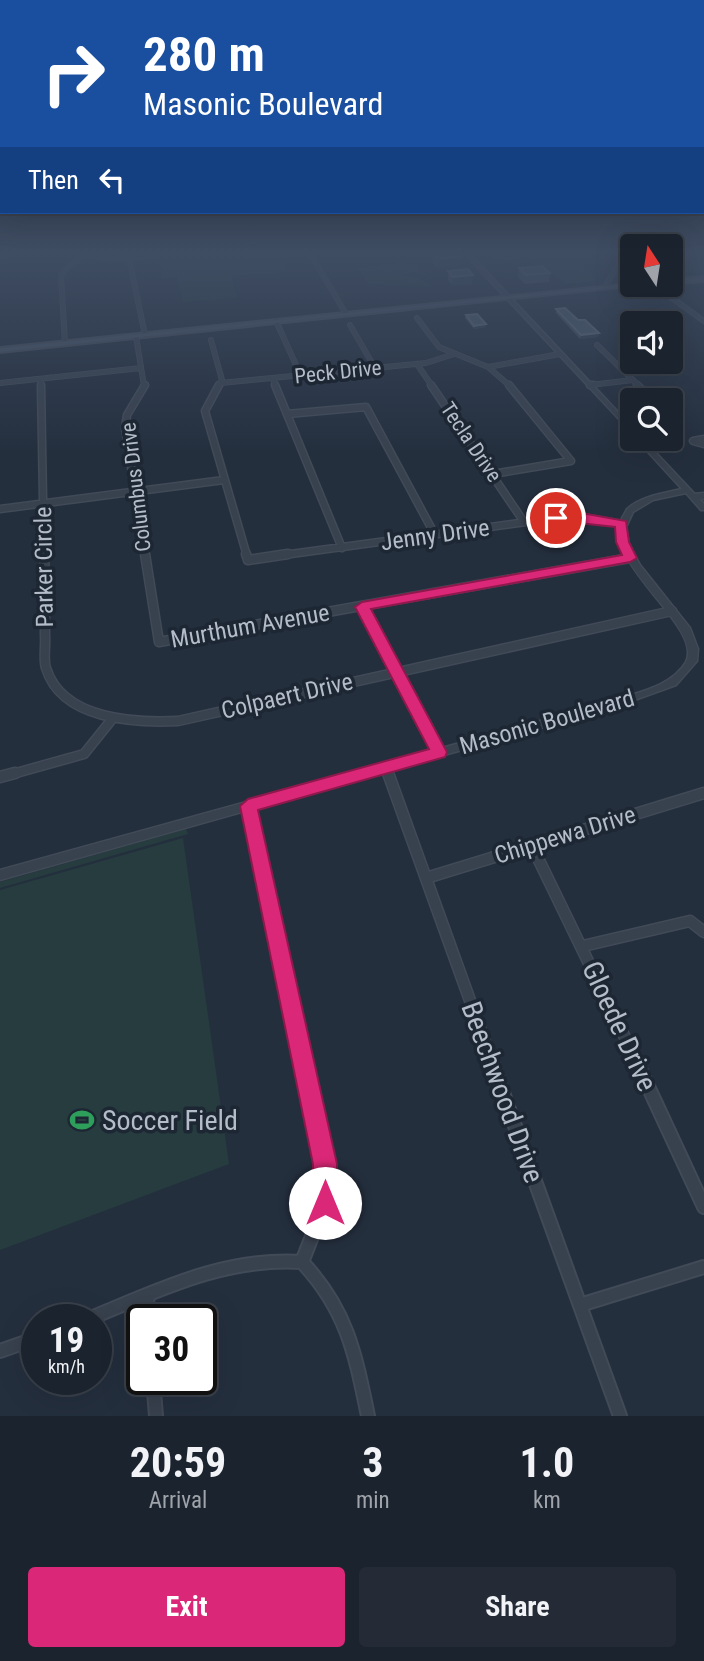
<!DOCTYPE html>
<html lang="en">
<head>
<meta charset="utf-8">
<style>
  :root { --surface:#1b232e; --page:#242b36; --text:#f1f3f6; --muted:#a0a4aa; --line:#39404a; --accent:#db2777 }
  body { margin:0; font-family:"Roboto Condensed",sans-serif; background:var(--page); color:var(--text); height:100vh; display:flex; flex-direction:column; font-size:26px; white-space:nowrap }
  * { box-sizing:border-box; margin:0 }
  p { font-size:23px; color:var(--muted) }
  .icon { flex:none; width:38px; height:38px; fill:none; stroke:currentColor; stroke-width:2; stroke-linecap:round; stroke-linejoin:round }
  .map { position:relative; height:1416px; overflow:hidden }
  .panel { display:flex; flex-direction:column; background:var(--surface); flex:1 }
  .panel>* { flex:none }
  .top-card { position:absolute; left:0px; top:0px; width:705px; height:214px; box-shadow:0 7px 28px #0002,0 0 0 2px var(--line); background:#1a4fa0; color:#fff; overflow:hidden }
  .needle { width:46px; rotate:348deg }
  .tools { position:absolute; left:620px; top:234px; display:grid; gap:14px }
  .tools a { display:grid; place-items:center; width:63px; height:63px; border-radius:7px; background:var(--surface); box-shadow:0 7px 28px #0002,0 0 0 2px var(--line); font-size:35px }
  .speed { position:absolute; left:21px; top:1304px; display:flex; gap:14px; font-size:35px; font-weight:700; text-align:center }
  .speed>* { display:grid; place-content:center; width:91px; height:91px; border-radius:50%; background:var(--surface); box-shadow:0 7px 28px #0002,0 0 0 2px var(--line); line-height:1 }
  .speed small { font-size:18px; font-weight:400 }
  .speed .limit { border:4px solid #111; border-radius:10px; background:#fff; color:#111 }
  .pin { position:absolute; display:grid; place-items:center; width:60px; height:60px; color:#fff; margin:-30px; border:4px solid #fff; border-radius:50%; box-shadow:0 2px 7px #0007 }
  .me { position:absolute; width:77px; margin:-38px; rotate:0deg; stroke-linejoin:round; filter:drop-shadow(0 0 5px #0008) }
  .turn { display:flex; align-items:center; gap:24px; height:147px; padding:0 28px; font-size:32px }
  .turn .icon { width:91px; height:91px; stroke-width:2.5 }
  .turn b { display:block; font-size:49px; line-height:60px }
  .then { display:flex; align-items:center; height:66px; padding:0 28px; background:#0003; gap:14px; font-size:26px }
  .eta { display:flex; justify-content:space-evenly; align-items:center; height:119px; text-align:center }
  .eta b { font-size:42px; font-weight:700; line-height:49px }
  .button { display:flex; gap:14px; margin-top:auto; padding:14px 28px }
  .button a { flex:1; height:80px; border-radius:7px; background:var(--accent); color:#fff; font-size:28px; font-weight:700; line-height:80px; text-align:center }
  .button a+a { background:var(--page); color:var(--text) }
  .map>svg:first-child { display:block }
  .green { fill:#263c3f }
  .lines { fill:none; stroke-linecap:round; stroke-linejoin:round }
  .minor-far4-casing { stroke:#414a57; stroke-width:6 }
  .minor-far3-casing { stroke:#414a57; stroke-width:9 }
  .minor-far2-casing { stroke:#414a57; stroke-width:11 }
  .minor-far1-casing { stroke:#414a57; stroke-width:13 }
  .minor-casing { stroke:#414a57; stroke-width:16 }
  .tertiary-casing { stroke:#414a57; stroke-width:3 }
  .secondary-casing { stroke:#414a57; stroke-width:4 }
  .minor-far4 { stroke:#38414e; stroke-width:4.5 }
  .minor-far3 { stroke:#38414e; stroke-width:6 }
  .minor-far2 { stroke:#38414e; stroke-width:8 }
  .minor-far1 { stroke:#38414e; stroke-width:10 }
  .minor { stroke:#38414e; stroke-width:12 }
  .tertiary { fill:#38414e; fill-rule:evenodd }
  .secondary { fill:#465061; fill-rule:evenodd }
  .wall { fill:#3f4b5c }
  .shaded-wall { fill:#2f3b4b }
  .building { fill:#4b5868; stroke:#5c6777; stroke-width:2 }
  .route { fill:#db2777; stroke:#8e194d; stroke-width:2 }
  .labels { text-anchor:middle; stroke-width:7; stroke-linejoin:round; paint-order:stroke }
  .far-street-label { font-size:21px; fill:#b4bcc9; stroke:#1d2633 }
  .street-label { font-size:24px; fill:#b4bcc9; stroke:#1d2633 }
  .near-street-label { font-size:28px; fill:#b4bcc9; stroke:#1d2633 }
  .near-poi-label { font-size:28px; fill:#b4bcc9; stroke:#1d2633; text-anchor:start }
</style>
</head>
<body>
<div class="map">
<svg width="704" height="1416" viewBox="0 0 704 1416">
  <rect width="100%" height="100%" fill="#242f3e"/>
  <!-- green -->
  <path class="green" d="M 157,253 L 279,253 L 288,272 L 231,276 L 237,298 L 183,302 L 177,277 L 163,278 Z
    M 480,253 L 589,253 L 583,256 L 614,260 L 581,264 L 597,281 L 565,284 L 549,269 L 540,269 L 529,259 L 489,263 Z
    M 670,253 L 704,253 L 704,276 L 670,266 Z
    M 401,263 L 420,266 L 419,271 L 433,277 L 412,272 L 399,276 L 417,277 L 433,286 L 369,284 L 357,268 Z
    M 186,829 L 188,834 L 0,888 L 0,882 Z
    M 183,838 L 229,1164 L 0,1250 L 0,890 Z"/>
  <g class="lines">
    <!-- minor-far4 casing -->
    <g class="minor-far4-casing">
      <path id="minor-far4" d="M 128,253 L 145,335
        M 310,253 L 346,314
        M 83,254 L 112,259 L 156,256
        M 0,255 L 13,253
        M 654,285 L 704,321
        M 604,288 L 625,253
        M 417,318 L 439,347 L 488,367 L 510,386
        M 276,321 L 301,376
        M 350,325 L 375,368
        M 136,336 L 144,386
        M 211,340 L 222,380 L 218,386
        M 65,343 L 61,275 L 70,265 L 88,255
        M 597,345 L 639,386
        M 417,364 L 432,386
        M 488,367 L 560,354
        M 41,379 L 41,386
        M 273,380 L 276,386
        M 0,383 L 141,368
        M 221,383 L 426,363 L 454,354
        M 590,385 L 633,380"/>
    </g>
    <!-- minor-far3 casing -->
    <g class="minor-far3-casing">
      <path id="minor-far3" d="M 41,385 L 44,556
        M 145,385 L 127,415 L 125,428 L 145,556
        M 219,385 L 205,411 L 247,556
        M 275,385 L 342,548
        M 431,385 L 524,522
        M 590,385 L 593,385
        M 637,385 L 654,401
        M 287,414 L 366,407 L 435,535
        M 670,417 L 674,421
        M 704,439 L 693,441 L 704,444
        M 493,474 L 571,461 L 509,385
        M 694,497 L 704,496
        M 0,509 L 224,480
        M 276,556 L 556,518 L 587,518 L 622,524"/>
    </g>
    <!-- minor-far2 casing -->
    <g class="minor-far2-casing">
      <path id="minor-far2" d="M 44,554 C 45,582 45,609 45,636 C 46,645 43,659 46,668 C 62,720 135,723 178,721 L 672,611
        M 145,554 L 159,642 L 630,558
        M 246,554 L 248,560 L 288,554
        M 362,607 L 439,752
        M 386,767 L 389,775
        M 9,775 L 84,754 L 113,718"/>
    </g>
    <!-- minor-far1 casing -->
    <g class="minor-far1-casing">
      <path id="minor-far1" d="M 388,773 L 490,1056
        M 0,777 L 15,773
        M 248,806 L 302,1056
        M 532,846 L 634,1056
        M 426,878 L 704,793
        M 583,946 L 690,921 L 704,932"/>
    </g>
    <!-- minor casing -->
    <g class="minor-casing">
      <path id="minor" d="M 301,1054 L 325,1164 L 325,1203 L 302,1262
        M 489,1054 L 620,1416
        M 633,1054 L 704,1207
        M 302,1262 C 347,1310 355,1353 368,1416
        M 147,1297 L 149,1320
        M 580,1305 L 704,1267
        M 86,1320 C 157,1291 223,1257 302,1262
        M 0,1351 L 37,1338
        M 153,1379 L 156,1416"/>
    </g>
    <!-- tertiary casing -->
    <g class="tertiary-casing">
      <path id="tertiary" d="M 464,253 L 469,253 L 632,427 L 632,433 Z
        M 636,439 L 643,439 L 704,504 L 704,510 L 701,510 L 686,493 L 653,500 L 633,512 L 626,527 L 629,545 L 640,565 L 690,628 L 698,649 L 697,661 L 676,685 L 615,707 L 0,880 L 0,870 L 612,701 C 638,692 671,687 686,662 C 704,626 601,564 622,518 C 623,517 626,511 627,509 C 641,496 665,493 682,489 Z"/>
    </g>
    <!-- secondary casing -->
    <g class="secondary-casing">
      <path id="secondary" d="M 704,277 L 704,281 L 670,284 L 670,280 Z
        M 632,284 L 632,285 L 638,285 L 0,352 L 0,348 Z"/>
    </g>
    <!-- minor-far4 -->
    <use href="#minor-far4" class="minor-far4"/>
    <!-- minor-far3 -->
    <use href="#minor-far3" class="minor-far3"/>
    <!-- minor-far2 -->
    <use href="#minor-far2" class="minor-far2"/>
    <!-- minor-far1 -->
    <use href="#minor-far1" class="minor-far1"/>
    <!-- minor -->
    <use href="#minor" class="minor"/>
    <!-- tertiary -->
    <use href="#tertiary" class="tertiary"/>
    <!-- secondary -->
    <use href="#secondary" class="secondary"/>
  </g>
  <!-- wall -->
  <path class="wall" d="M 433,253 L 461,257 L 460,266 L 438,268 L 432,262 Z
    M 519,268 L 550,273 L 549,282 L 525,284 L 518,277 Z
    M 448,271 L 473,275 L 472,284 L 452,285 L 448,280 Z
    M 556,309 L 599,333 L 598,337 L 580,339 L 556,313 Z
    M 466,315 L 486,327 L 474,329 L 465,318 Z"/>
  <!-- shaded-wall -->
  <path class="shaded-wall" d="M 461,257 L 460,266 L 438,268 L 438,259 Z
    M 473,275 L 472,284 L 452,285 L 453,277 Z
    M 486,324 L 486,327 L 474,329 L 474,326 Z
    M 599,333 L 598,337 L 580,339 L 581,335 Z"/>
  <!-- building -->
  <path class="building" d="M 433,253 L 458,253 L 461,257 L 438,259 Z
    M 542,266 L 550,273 L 526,275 L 519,268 Z
    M 468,269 L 473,275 L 453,277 L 448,271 Z
    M 565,308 L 578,320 L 585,320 L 599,333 L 581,335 L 556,309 Z
    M 477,314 L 486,324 L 474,326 L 466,315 Z"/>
  <!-- sky -->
  <linearGradient id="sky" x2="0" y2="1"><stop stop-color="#141a22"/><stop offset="0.56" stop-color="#3f4d63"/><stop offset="1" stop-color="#3f4d63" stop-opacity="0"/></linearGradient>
  <rect width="704" height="452" fill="url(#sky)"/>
  <!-- route -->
  <path class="route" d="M 556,514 L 587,514 L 626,521 L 629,542 L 637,558 L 630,562 L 371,609 L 447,752 L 445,757 L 258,810 L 337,1164 L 337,1203 L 334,1212 L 325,1216 L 316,1212 L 313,1203 L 313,1164 L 240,806 L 248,799 L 429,749 L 355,607 L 362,602 L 622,555 L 616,542 L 615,527 L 551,520 L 551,515 Z"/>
  <!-- icons -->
  <defs>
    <g id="stadium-bare" transform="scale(1.89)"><path d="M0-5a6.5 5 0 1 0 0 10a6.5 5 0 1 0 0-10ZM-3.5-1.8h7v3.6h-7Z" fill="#2e9e5b" stroke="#1d2633" stroke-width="2.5" paint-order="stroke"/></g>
  </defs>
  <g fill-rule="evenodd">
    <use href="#stadium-bare" x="82" y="1120"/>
  </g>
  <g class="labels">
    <!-- far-street labels -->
    <g class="far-street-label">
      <text transform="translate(338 372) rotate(-6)" y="7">Peck Drive</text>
      <text transform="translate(471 442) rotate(56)" y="7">Tecla Drive</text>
      <text transform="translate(136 487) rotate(-97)" y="7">Columbus Drive</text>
    </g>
    <!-- street labels -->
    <g class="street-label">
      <text transform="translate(435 535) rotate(-8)" y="8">Jenny Drive</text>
      <text transform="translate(44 567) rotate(-91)" y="8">Parker Circle</text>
      <text transform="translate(250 626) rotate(-10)" y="8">Murthum Avenue</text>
      <text transform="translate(287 696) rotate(-13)" y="8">Colpaert Drive</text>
      <text transform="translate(547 722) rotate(-16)" y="8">Masonic Boulevard</text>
      <text transform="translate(565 835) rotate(-17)" y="8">Chippewa Drive</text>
    </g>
    <!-- near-street labels -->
    <g class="near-street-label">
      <text transform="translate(620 1026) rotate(65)" y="10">Gloede Drive</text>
      <text transform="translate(503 1092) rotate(70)" y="10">Beechwood Drive</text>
    </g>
    <!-- near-poi labels -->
    <g class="near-poi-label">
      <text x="102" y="1130">Soccer Field</text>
    </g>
  </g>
</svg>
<div class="tools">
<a><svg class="needle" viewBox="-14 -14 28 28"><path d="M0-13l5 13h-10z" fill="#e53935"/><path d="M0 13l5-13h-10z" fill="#a0a4aa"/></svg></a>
<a><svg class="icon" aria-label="sound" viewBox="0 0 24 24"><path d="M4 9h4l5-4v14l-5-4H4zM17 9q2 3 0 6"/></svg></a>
<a><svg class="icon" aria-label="search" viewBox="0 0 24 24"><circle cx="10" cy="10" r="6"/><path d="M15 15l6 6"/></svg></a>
</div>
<div class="speed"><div>19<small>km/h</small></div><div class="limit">30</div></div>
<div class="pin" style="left:556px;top:518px;background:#d93025"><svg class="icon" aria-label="arrive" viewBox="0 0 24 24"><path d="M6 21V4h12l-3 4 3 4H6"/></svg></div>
<svg class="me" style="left:325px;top:1203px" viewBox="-20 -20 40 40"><circle r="19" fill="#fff"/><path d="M0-13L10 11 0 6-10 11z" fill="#db2777"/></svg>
<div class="top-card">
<div class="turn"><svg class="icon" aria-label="right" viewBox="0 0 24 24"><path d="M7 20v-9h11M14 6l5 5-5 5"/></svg><div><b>280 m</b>Masonic Boulevard</div></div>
<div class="then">Then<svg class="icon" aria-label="left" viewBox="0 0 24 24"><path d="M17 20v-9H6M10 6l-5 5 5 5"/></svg></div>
</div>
</div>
<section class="panel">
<div class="eta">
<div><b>20:59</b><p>Arrival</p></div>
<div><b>3</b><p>min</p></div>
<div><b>1.0</b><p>km</p></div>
</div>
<div class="button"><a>Exit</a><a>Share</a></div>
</section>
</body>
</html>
